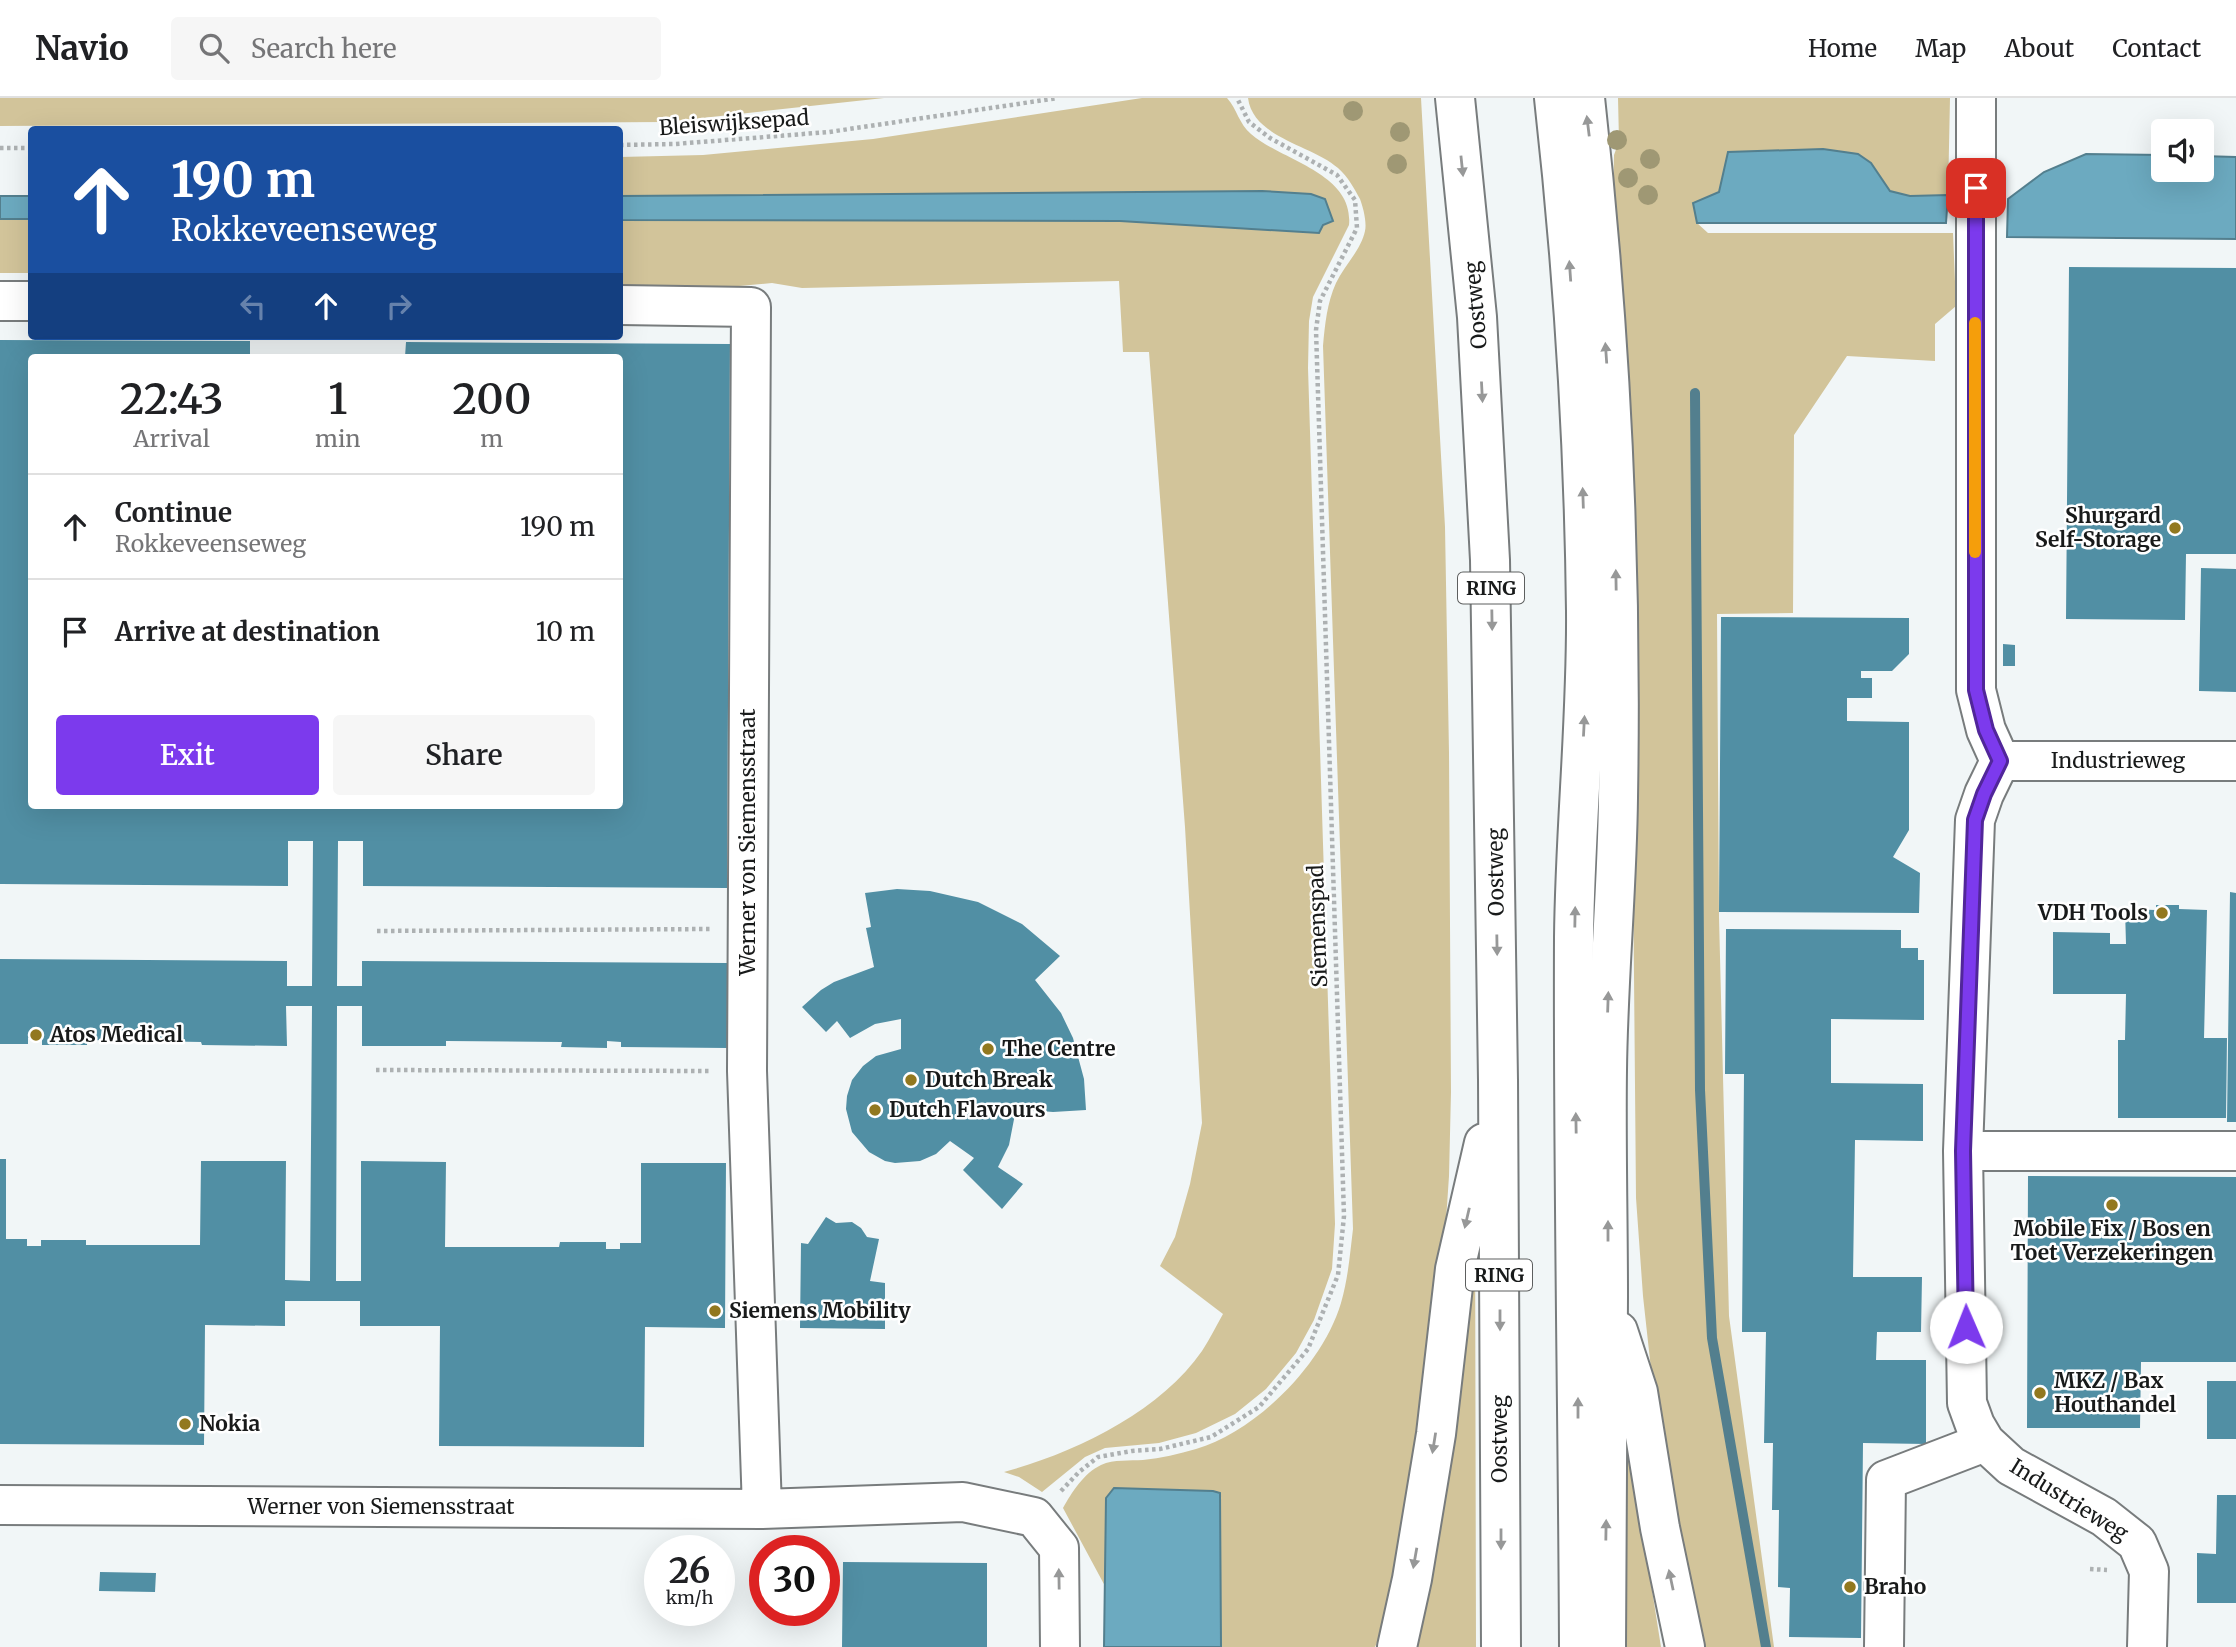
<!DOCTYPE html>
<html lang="en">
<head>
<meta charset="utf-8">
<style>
  :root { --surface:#fff; --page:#f6f6f6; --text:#202124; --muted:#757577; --line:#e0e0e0; --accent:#7c3aed }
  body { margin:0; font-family:Merriweather,serif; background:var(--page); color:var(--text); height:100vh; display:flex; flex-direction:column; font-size:26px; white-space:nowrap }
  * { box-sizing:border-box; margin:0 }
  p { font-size:23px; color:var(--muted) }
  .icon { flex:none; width:38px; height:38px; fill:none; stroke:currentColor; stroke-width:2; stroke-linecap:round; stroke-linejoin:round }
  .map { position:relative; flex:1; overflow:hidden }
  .details { position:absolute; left:28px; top:256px; width:595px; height:455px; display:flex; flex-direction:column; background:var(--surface); border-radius:7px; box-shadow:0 7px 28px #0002 }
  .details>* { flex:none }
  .guide { position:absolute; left:28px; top:28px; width:595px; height:214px; border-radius:7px; box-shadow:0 7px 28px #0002; background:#1a4fa0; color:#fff; overflow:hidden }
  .tools { position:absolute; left:2151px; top:21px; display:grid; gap:14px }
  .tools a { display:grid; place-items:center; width:63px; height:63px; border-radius:7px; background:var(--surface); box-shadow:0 7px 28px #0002; font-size:35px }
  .speed { position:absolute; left:644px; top:1437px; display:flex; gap:14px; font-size:35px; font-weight:700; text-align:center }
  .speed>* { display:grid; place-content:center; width:91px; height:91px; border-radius:50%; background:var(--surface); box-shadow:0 7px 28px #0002; line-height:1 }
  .speed small { font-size:18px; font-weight:400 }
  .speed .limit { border:10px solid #d22; background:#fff; color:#111 }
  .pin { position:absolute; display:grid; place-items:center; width:60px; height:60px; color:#fff; margin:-30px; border-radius:14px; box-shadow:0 4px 10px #0006 }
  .me { position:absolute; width:77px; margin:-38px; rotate:359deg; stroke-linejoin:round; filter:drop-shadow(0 0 5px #0008) }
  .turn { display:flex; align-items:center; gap:24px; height:147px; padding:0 28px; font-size:32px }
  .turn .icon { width:91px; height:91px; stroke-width:2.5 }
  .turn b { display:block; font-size:49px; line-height:60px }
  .lanes { display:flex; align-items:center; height:66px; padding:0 28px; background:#0003; justify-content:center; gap:35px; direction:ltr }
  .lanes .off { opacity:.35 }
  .eta { display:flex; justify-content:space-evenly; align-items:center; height:119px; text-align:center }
  .eta b { font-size:42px; font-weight:600; line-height:49px }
  .primary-button { display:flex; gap:14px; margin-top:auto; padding:14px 28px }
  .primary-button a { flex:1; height:80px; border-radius:7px; background:var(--accent); color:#fff; font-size:28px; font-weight:600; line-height:80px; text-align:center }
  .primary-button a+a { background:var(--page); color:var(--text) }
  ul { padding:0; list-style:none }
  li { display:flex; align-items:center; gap:21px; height:105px; padding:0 28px; border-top:2px solid var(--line) }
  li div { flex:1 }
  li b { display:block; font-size:26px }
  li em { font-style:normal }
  header { display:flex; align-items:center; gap:42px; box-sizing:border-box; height:98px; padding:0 35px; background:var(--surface); border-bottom:2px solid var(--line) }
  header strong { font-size:33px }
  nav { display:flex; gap:38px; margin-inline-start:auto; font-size:24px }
  .search { width:490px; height:63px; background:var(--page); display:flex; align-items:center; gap:18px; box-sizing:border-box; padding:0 24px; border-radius:7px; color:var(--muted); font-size:26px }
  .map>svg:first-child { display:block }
  .green { fill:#d2c49a }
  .water { fill:#6caac0; stroke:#537f8e; stroke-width:2 }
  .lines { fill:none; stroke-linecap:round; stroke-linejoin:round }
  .stream { stroke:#537f8e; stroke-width:10 }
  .building { fill:#518fa4 }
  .minor-casing { stroke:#787c7d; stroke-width:42 }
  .major-casing { stroke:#787c7d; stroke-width:42 }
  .highway-casing { stroke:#787c7d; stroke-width:42 }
  .path { stroke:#adb1b2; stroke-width:4.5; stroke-dasharray:3.5 3.5; stroke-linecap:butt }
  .minor { stroke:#fff; stroke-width:38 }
  .major { stroke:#fff; stroke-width:38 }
  .highway { stroke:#fff; stroke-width:38 }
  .tree { fill:#9f9874 }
  .oneway { fill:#979898 }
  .route-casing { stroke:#51269a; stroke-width:18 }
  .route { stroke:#7c3aed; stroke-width:12 }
  .slow { stroke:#f59e0b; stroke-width:12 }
  .poi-dot { fill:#92781f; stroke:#fff; stroke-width:2.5 }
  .labels { text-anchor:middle; stroke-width:5; stroke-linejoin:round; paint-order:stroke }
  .shield { fill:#fff; stroke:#5d5f5f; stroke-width:2 }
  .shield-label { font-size:19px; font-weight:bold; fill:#181a1a }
  .street-label { font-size:21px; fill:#181a1a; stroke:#fff }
  .poi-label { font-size:21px; font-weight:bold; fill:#181a1a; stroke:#fff; text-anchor:start }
</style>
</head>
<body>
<header>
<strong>Navio</strong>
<div class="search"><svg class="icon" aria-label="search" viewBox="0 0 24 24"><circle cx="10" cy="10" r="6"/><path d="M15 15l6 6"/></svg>Search here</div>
<nav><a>Home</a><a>Map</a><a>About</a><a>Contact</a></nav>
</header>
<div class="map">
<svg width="2236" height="1549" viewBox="0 0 2236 1549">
  <rect width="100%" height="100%" fill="#f1f6f7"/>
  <!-- green -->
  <path class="green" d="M 0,0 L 884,0 L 665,24 L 0,28 Z
    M 1142,0 L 1227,0 C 1237,11 1239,26 1251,36 C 1282,63 1354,75 1349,127 L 1313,199 L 1309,223 L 1308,270 L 1335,1126 L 1332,1171 L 1314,1222 L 1296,1255 L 1266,1291 L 1235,1316 L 1196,1335 L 1159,1345 L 1105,1350 L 1085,1359 L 1042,1394 L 1019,1379 L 1004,1374 C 1074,1355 1160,1314 1202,1253 C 1210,1241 1216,1228 1223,1216 L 1160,1168 L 1175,1139 L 1190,1086 L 1202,1025 L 1185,729 L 1149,254 L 1123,254 L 1119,183 L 802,190 L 772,185 L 717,190 L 620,188 L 620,122 L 1120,123 L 1318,135 L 1323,127 L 1333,123 L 1328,113 L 1311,96 L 1262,93 L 620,98 L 620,59 L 703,57 L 873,41 Z
    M 1248,0 L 1421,0 L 1445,429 L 1449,655 L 1451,994 L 1449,1078 L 1444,1152 L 1423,1312 L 1389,1516 L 1375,1549 L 1221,1549 L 1220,1395 L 1213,1393 L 1114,1390 L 1106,1400 L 1105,1488 L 1063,1410 C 1072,1394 1084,1375 1101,1367 C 1114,1361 1130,1363 1143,1362 C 1161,1360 1179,1356 1196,1351 C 1257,1333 1323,1266 1341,1205 C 1348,1181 1350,1156 1353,1131 L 1323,248 C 1325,226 1327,205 1336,185 C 1344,168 1361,152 1365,133 C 1367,124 1363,109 1360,101 C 1354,90 1348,79 1338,70 C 1312,47 1253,40 1248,0 Z
    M 1618,0 L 1950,0 L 1948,97 L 1910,98 L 1890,93 L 1871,66 L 1728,54 L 1719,94 L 1697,125 L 1708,135 L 1953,135 L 1956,208 L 1935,226 L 1935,263 L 1847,258 L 1794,337 L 1793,515 L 1717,516 L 1719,819 L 1729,1218 L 1774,1549 L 1699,1549 L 1657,1326 L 1643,1198 L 1636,1100 L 1632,653 L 1613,105 L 1614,57 L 1619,43 Z
    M 0,121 L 31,121 L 31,175 L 0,175 Z
    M 1475,1098 L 1476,1549 L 1408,1549 Z
    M 1621,1296 L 1661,1549 L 1616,1549 Z"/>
  <!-- water -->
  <path class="water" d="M 1823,51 L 1858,56 L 1871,65 L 1890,93 L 1910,98 L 1948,97 L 1946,125 L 1697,125 L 1693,105 L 1719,94 L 1728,54 Z
    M 2086,56 L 2163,57 L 2163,72 L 2202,72 L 2202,58 L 2236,59 L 2236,141 L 2007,139 L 2008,101 L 2044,74 Z
    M 1262,93 L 1311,96 L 1325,101 L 1333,123 L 1323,127 L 1319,135 L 1120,123 L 620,122 L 620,98 Z
    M 0,98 L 31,98 L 31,121 L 0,121 Z
    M 1114,1390 L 1213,1393 L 1220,1395 L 1221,1549 L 1104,1549 L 1106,1400 Z"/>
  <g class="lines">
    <!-- stream -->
    <path class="stream" d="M 1695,295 L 1700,992 L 1712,1240 L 1766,1549"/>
  </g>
  <!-- building -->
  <path class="building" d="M 2069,169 L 2236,170 L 2236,456 L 2186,456 L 2185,522 L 2066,521 Z
    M 0,242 L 250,243 L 250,259 L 32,259 L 32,707 L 620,707 L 620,259 L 405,259 L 406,244 L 730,246 L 727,790 L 363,788 L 363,743 L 338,743 L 337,888 L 362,888 L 362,863 L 727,865 L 727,950 L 621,949 L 621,944 L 607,943 L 607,950 L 561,949 L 562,944 L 446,943 L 446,948 L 362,948 L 362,908 L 337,908 L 336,1183 L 361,1183 L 361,1063 L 446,1064 L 445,1149 L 559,1149 L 560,1144 L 606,1144 L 606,1151 L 620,1151 L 620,1145 L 641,1145 L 641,1065 L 726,1065 L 725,1230 L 645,1229 L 644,1349 L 439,1348 L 440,1228 L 360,1228 L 360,1203 L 285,1203 L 285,1228 L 205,1227 L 204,1347 L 0,1346 L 0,1061 L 6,1061 L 6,1141 L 27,1141 L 27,1148 L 41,1148 L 41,1142 L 86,1142 L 86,1147 L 200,1147 L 201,1063 L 286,1063 L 285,1182 L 310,1183 L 312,908 L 286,908 L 287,948 L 202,947 L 201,944 L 87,942 L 87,947 L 42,947 L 42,940 L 28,940 L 28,946 L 0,946 L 0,861 L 287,863 L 287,888 L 312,888 L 313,743 L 288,743 L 288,788 L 0,786 Z
    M 2201,470 L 2236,471 L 2236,594 L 2199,593 Z
    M 1721,519 L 1909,520 L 1909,556 L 1892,573 L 1861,573 L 1861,580 L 1872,580 L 1872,600 L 1847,600 L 1847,623 L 1909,624 L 1909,732 L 1893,759 L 1920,775 L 1919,815 L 1719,814 Z
    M 2003,546 L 2015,547 L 2015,568 L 2003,568 Z
    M 897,791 L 930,793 L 978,804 L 1022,826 L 1060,858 L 1035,882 L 1061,915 L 1073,940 L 1084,981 L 1086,1012 L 1053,1014 L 1016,1011 L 1009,1047 L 998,1069 L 1023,1086 L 1002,1111 L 963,1072 L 974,1060 L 950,1043 L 936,1056 L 920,1063 L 895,1065 L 885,1063 L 869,1054 L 852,1034 L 846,1011 L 847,998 L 852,982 L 863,968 L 876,958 L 901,951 L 901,921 L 875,926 L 850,940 L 837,923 L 826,934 L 802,909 L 821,892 L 834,884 L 874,869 L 866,830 L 871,829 L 865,795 Z
    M 2230,794 L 2236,795 L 2236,1024 L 2227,1024 Z
    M 2156,807 L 2179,807 L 2179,811 L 2207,812 L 2204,940 L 2227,940 L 2226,1020 L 2118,1020 L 2118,942 L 2125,942 L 2126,896 L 2053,896 L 2053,834 L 2110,835 L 2110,846 L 2126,846 L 2125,811 L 2156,812 Z
    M 1726,831 L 1901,832 L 1901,850 L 1918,850 L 1918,862 L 1924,862 L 1924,922 L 1831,921 L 1831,985 L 1923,986 L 1923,1043 L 1855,1042 L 1853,1179 L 1922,1179 L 1921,1234 L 1877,1234 L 1876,1262 L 1926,1262 L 1926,1346 L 1863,1345 L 1861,1540 L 1789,1539 L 1790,1490 L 1778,1489 L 1779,1412 L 1772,1412 L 1773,1345 L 1764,1345 L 1766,1234 L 1742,1234 L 1744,976 L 1725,976 Z
    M 2028,1078 L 2236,1079 L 2236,1264 L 2141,1264 L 2140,1330 L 2027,1330 Z
    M 826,1119 L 836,1125 L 852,1124 L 861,1130 L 867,1139 L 879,1141 L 870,1183 L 885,1185 L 885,1231 L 800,1230 L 801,1145 L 808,1146 Z
    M 2207,1283 L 2236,1283 L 2236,1341 L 2207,1341 Z
    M 2217,1397 L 2236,1397 L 2236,1505 L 2197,1505 L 2197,1455 L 2216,1456 Z
    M 843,1464 L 987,1465 L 987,1549 L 842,1549 Z
    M 100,1474 L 156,1475 L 155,1494 L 99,1493 Z"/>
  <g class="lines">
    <!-- minor casing -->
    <g class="minor-casing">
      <path id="minor" d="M 1976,0 L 1976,592 L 1986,632 L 2000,663 L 1984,696 L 1975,722 L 1963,1053 L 1967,1305 L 1975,1327 L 1985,1344 L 2011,1368 L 2104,1419 L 2137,1445 L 2149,1473 L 2147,1549
        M 0,203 L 32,203
        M 620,207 L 751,209 L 747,973 L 762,1411
        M 2000,663 L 2236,663
        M 1963,1053 L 2236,1053
        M 0,1407 L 762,1411 L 963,1404 L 1034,1419 L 1059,1450 L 1060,1549
        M 1884,1549 L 1886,1382 L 1985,1344"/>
    </g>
    <!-- major casing -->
    <g class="major-casing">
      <path id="major" d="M 1455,0 L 1477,219 L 1490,462 L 1498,982 L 1501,1549
        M 1554,0 C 1573,170 1584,342 1586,513 C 1587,622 1575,731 1574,840 C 1573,1076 1578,1313 1579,1549
        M 1397,1549 L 1412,1481 L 1436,1336 L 1455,1171 L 1484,1045"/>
    </g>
    <!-- highway casing -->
    <g class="highway-casing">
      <path id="highway" d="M 1585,0 C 1611,232 1622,467 1618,700 C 1617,791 1608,881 1607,972 C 1606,1048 1608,1123 1608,1198 C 1608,1315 1606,1432 1606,1549
        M 1618,1233 L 1638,1294 L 1660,1430 L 1685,1549"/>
    </g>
    <!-- path -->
    <path class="path" d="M 620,47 L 675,46 L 829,34 L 1058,0
      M 0,50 L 32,50
      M 377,833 L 712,831
      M 376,972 L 711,973
      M 1061,1393 L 1079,1374 L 1098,1359 L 1132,1353 L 1160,1351 L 1211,1339 L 1259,1309 L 1308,1251 L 1338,1177 L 1344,1118 L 1316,232 L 1320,203 L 1357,130 L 1355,102 L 1337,77 L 1270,40 L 1249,24 L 1237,0
      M 2090,1471 L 2107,1472"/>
    <!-- minor -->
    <use href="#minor" class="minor"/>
    <!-- major -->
    <use href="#major" class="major"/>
    <!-- highway -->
    <use href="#highway" class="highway"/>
  </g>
  <!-- trees -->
  <g class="tree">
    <circle cx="1353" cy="13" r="10"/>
    <circle cx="1400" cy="34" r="10"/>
    <circle cx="1617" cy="42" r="10"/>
    <circle cx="1650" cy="61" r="10"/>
    <circle cx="1397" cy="66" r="10"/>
    <circle cx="1628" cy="80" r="10"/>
    <circle cx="1648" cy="97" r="10"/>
  </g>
  <!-- one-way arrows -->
  <defs><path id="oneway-solid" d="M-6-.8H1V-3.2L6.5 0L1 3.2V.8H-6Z" transform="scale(1.75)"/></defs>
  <g class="oneway">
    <use href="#oneway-solid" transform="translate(1588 28) rotate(-97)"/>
    <use href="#oneway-solid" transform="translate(1462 68) rotate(84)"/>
    <use href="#oneway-solid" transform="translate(1570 173) rotate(-94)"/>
    <use href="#oneway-solid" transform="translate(1606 255) rotate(-94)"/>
    <use href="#oneway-solid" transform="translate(1482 294) rotate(87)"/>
    <use href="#oneway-solid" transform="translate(1583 400) rotate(-92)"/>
    <use href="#oneway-solid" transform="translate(1616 482) rotate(-91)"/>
    <use href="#oneway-solid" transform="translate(1492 522) rotate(89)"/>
    <use href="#oneway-solid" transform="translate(1584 628) rotate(-87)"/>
    <use href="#oneway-solid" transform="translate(1575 819) rotate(-89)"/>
    <use href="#oneway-solid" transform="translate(1497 847) rotate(89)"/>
    <use href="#oneway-solid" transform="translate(1608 904) rotate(-88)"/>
    <use href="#oneway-solid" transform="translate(1576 1025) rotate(-91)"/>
    <use href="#oneway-solid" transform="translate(1467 1120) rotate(103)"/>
    <use href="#oneway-solid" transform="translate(1608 1133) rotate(-90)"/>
    <use href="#oneway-solid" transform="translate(1500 1222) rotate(90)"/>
    <use href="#oneway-solid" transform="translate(1578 1310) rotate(-90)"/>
    <use href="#oneway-solid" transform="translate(1434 1345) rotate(99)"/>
    <use href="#oneway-solid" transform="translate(1606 1432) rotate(-89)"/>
    <use href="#oneway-solid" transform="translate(1501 1441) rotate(90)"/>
    <use href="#oneway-solid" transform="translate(1415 1460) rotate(100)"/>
    <use href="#oneway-solid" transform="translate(1059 1481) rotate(-91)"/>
    <use href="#oneway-solid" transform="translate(1671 1482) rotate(-102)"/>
  </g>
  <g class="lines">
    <!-- route casing -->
    <g class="route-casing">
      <path id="route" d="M 1966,1229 L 1963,1053 L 1975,722 L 1984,696 L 2000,663 L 1986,632 L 1976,592 L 1976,90"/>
    </g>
    <!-- route -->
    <use href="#route" class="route"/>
    <!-- slow -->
    <path class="slow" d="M 1975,225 L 1975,454"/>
  </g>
  <!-- markers -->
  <g class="poi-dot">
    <circle cx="2175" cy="430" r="7"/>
    <circle cx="2162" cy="815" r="7"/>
    <circle cx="36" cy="937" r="7"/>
    <circle cx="988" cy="951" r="7"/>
    <circle cx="911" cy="982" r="7"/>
    <circle cx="875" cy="1012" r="7"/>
    <circle cx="2112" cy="1107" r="7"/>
    <circle cx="715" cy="1213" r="7"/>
    <circle cx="2040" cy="1295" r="7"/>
    <circle cx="185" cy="1326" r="7"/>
    <circle cx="1850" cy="1489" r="7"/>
  </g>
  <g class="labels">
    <!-- shield labels -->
    <g class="shield">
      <rect x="1458" y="474.5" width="66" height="31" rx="5"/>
      <rect x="1466" y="1161.5" width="66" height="31" rx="5"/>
    </g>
    <g class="shield-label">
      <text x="1491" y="497">RING</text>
      <text x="1499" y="1184">RING</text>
    </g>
    <!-- street labels -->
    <g class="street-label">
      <text transform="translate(734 25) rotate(-4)" y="7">Bleiswijksepad</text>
      <text transform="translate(1476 207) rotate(-95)" y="7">Oostweg</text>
      <text x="2118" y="670">Industrieweg</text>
      <text transform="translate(748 744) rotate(-90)" y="7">Werner von Siemensstraat</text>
      <text transform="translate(1496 774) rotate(-91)" y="7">Oostweg</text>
      <text transform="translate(1318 828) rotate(-92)" y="7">Siemenspad</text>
      <text transform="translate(1500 1341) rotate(-90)" y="7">Oostweg</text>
      <text transform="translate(2069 1402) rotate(32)" y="7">Industrieweg</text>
      <text x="381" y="1416">Werner von Siemensstraat</text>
    </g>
    <!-- poi labels -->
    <g class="poi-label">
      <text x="2161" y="425" text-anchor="end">Shurgard<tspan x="2161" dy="24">Self-Storage</tspan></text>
      <text x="2148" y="822" text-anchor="end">VDH Tools</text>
      <text x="50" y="944">Atos Medical</text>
      <text x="1002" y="958">The Centre</text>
      <text x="925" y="989">Dutch Break</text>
      <text x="889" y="1019">Dutch Flavours</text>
      <text x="2112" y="1138" text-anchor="middle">Mobile Fix / Bos en<tspan x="2112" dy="24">Toet Verzekeringen</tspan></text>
      <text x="729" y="1220">Siemens Mobility</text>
      <text x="2054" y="1290">MKZ / Bax<tspan x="2054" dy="24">Houthandel</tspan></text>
      <text x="199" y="1333">Nokia</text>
      <text x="1864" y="1496">Braho</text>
    </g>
  </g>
</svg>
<div class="tools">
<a><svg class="icon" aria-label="sound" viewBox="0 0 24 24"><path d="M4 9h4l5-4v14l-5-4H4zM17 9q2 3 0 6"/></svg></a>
</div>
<div class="speed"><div>26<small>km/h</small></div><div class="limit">30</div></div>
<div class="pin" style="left:1976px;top:90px;background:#d93025"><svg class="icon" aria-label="arrive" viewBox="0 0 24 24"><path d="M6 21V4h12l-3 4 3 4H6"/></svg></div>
<svg class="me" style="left:1966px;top:1229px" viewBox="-20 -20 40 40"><circle r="19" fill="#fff"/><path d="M0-13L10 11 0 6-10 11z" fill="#7c3aed"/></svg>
<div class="guide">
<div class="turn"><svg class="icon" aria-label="ahead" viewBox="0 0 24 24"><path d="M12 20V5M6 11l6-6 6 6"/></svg><div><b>190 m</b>Rokkeveenseweg</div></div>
<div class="lanes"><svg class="icon off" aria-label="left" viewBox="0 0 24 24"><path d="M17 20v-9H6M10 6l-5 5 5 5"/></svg><svg class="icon" aria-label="ahead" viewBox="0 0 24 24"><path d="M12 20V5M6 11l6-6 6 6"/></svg><svg class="icon off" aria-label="right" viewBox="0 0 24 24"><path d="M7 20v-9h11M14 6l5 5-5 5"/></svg></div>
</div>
<section class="details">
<div class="eta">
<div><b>22:43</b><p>Arrival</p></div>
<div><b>1</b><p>min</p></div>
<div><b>200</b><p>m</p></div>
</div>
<ul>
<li><svg class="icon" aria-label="ahead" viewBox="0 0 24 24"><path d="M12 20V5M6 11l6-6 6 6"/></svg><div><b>Continue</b><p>Rokkeveenseweg</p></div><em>190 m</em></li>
<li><svg class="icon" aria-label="arrive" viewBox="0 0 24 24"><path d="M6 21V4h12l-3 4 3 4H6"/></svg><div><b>Arrive at destination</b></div><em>10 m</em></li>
</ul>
<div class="primary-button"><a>Exit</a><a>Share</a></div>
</section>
</div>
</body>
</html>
